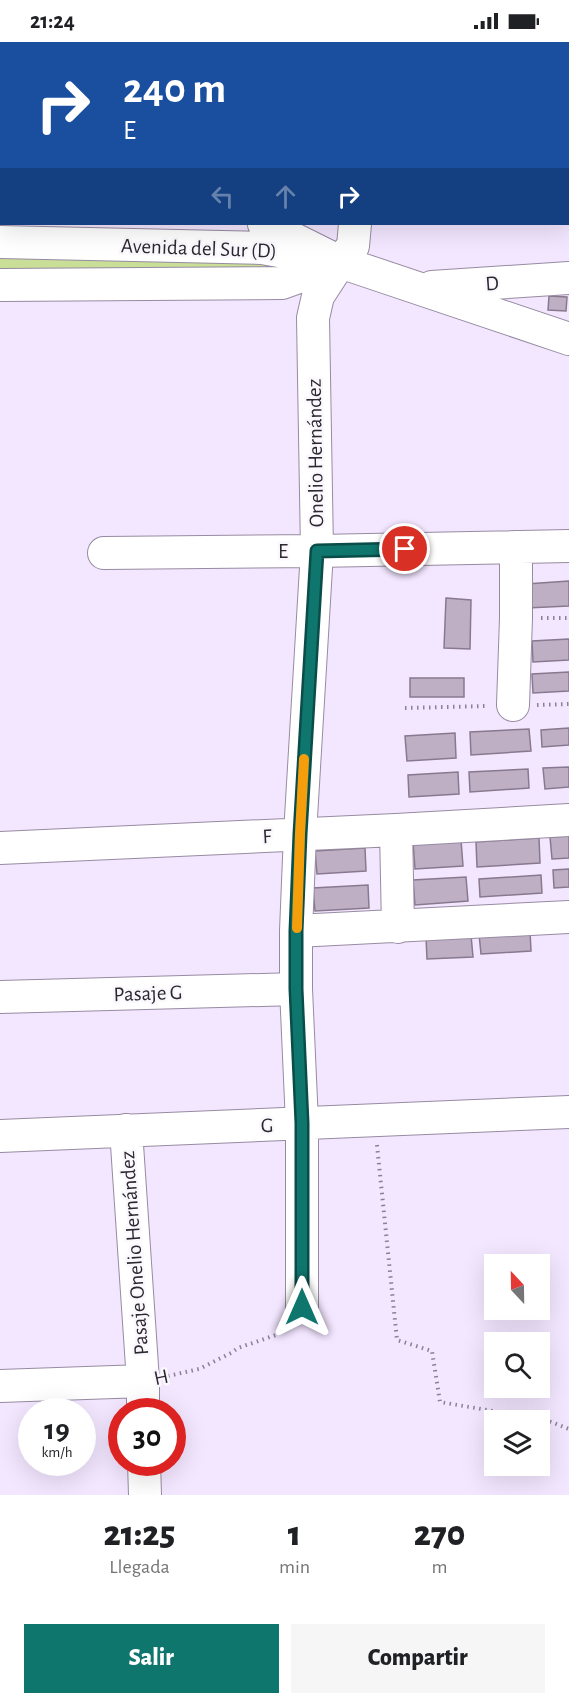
<!DOCTYPE html>
<html lang="es">
<head>
<meta charset="utf-8">
<style>
  :root { --surface:#fff; --page:#f6f6f6; --text:#202124; --muted:#757577; --accent:#0f766e }
  body { margin:0; font-family:"Alegreya Sans",sans-serif; background:var(--page); color:var(--text); height:100vh; display:flex; flex-direction:column; font-size:22px; white-space:nowrap }
  * { box-sizing:border-box; margin:0 }
  p { font-size:20px; color:var(--muted) }
  .icon { flex:none; width:33px; height:33px; fill:none; stroke:currentColor; stroke-width:2; stroke-linecap:round; stroke-linejoin:round }
  .map { position:relative; height:1453px; overflow:hidden }
  .details { display:flex; flex-direction:column; background:var(--surface); flex:1 }
  .details>* { flex:none }
  .guide { position:absolute; left:0px; top:0px; width:570px; height:183px; box-shadow:0 6px 24px #0002; background:#1a4fa0; color:#fff; overflow:hidden }
  .needle { width:39px; rotate:338deg }
  .tools { position:absolute; left:484px; top:1212px; display:grid; gap:12px }
  .tools a { display:grid; place-items:center; width:66px; height:66px; border-radius:0px; background:var(--surface); box-shadow:0 6px 24px #0002; font-size:30px }
  .speed { position:absolute; left:18px; top:1356px; display:flex; gap:12px; font-size:30px; font-weight:700; text-align:center }
  .speed>* { display:grid; place-content:center; width:78px; height:78px; border-radius:50%; background:var(--surface); box-shadow:0 6px 24px #0002; line-height:1 }
  .speed small { font-size:15px; font-weight:400 }
  .speed .limit { border:9px solid #d22; background:#fff; color:#111 }
  .pin { position:absolute; display:grid; place-items:center; width:51px; height:51px; color:#fff; margin:-26px; border:3px solid #fff; border-radius:50%; box-shadow:0 2px 6px #0007 }
  .me { position:absolute; width:66px; margin:-33px; rotate:0deg; stroke-linejoin:round; filter:drop-shadow(0 0 4px #0008) }
  .turn { display:flex; align-items:center; gap:21px; height:126px; padding:0 24px; font-size:27px }
  .turn .icon { width:78px; height:78px; stroke-width:2.5 }
  .turn b { display:block; font-size:42px; line-height:51px }
  .lanes { display:flex; align-items:center; height:57px; padding:0 24px; background:#0003; justify-content:center; gap:30px; direction:ltr }
  .lanes .off { opacity:.35 }
  .eta { display:flex; justify-content:space-evenly; align-items:center; height:102px; text-align:center }
  .eta b { font-size:36px; font-weight:800; line-height:42px }
  .cta { display:flex; gap:12px; margin-top:auto; padding:12px 24px }
  .cta a { flex:1; height:69px; border-radius:0px; background:var(--accent); color:#fff; font-size:24px; font-weight:800; line-height:69px; text-align:center }
  .cta a+a { background:var(--page); color:var(--text) }
  .status { display:flex; justify-content:space-between; align-items:center; height:42px; padding:0 30px; background:var(--surface); direction:ltr }
  .status svg { height:16px; fill:currentColor }
  .map>svg:first-child { display:block }
  .green { fill:#c9de97 }
  .building { fill:#bfafc5; stroke:#89798e; stroke-width:1.5 }
  .lines { fill:none; stroke-linecap:round; stroke-linejoin:round }
  .minor-casing { stroke:#978ba1; stroke-width:34 }
  .path { stroke:#8a8293; stroke-width:4; stroke-dasharray:1.5 4.5; stroke-linecap:butt }
  .minor { stroke:#fff; stroke-width:32 }
  .route-casing { stroke:#0a4d48; stroke-width:15 }
  .route { stroke:#0f766e; stroke-width:10 }
  .slow { stroke:#f59e0b; stroke-width:10 }
  .labels { text-anchor:middle; stroke-width:5; stroke-linejoin:round; paint-order:stroke }
  .street-label { font-size:21px; fill:#2c2831; stroke:#faf8fd }
</style>
</head>
<body>
<div class="status"><b>21:24</b><svg viewBox="0 0 49 12"><path d="M0 12V9h3v3zM5 12V6h3v6zM10 12V3h3v9zM15 12V0h3v12zM26 1h20v11H26zM47 4h2v5h-2z"/></svg></div>
<div class="map">
<svg width="569" height="1453" viewBox="0 0 569 1453">
  <rect width="100%" height="100%" fill="#f3e6ff"/>
  <!-- green -->
  <path class="green" d="M 0,212 L 275,222 L 278,227 L 0,227 Z"/>
  <!-- building -->
  <path class="building" d="M 549,254 L 567,255 L 566,269 L 548,268 Z
    M 569,539 L 569,564 L 527,566 L 526,542 Z
    M 446,556 L 471,558 L 470,607 L 444,606 Z
    M 569,597 L 569,618 L 533,620 L 532,599 Z
    M 569,630 L 569,649 L 533,651 L 532,632 Z
    M 410,636 L 464,636 L 464,655 L 410,655 Z
    M 569,686 L 569,703 L 542,705 L 541,688 Z
    M 529,687 L 531,709 L 471,713 L 470,690 Z
    M 455,691 L 456,716 L 407,719 L 405,694 Z
    M 569,725 L 569,745 L 545,747 L 543,726 Z
    M 528,727 L 529,746 L 470,750 L 469,730 Z
    M 458,730 L 459,752 L 409,755 L 408,733 Z
    M 569,794 L 569,816 L 552,817 L 550,795 Z
    M 539,796 L 540,821 L 477,825 L 476,800 Z
    M 461,798 L 463,824 L 415,827 L 413,800 Z
    M 365,806 L 366,829 L 317,832 L 315,809 Z
    M 569,827 L 569,845 L 554,846 L 553,828 Z
    M 541,833 L 542,851 L 480,855 L 479,837 Z
    M 466,835 L 468,859 L 415,863 L 413,838 Z
    M 368,843 L 369,866 L 315,869 L 313,846 Z
    M 530,889 L 531,909 L 481,912 L 479,892 Z
    M 471,893 L 473,915 L 427,917 L 426,895 Z"/>
  <g class="lines">
    <!-- minor casing -->
    <g class="minor-casing">
      <path id="minor" d="M 348,0 L 348,2
        M 0,41 L 2,42
        M 264,182 L 340,220 L 569,297
        M 0,200 L 262,206 L 340,220
        M 0,243 L 282,241 L 340,220
        M 432,245 L 569,236
        M 104,511 L 317,509 L 569,504
        M 513,663 L 516,576 L 516,505
        M 396,788 L 398,885
        M 0,806 L 396,788 L 569,778
        M 296,889 L 569,875
        M 0,955 L 296,947
        M 126,1088 L 143,1339 L 143,1370
        M 0,1094 L 569,1070
        M 302,1265 L 302,1081 L 296,947 L 296,889 L 300,792 L 317,509 L 313,276 L 318,254 L 340,220 L 353,204 L 355,182
        M 0,1344 L 143,1339
        M 144,1420 L 145,1453"/>
    </g>
    <!-- path -->
    <path class="path" d="M 541,576 L 569,576
      M 537,663 L 569,662
      M 405,666 L 487,664
      M 377,1103 L 397,1298 L 432,1309 L 440,1360 L 546,1378 L 569,1387
      M 168,1334 L 199,1327 L 231,1311 L 238,1306 L 276,1293 L 286,1283"/>
    <!-- minor -->
    <use href="#minor" class="minor"/>
  </g>
  <g class="lines">
    <!-- route casing -->
    <g class="route-casing">
      <path id="route" d="M 302,1265 L 302,1081 L 296,947 L 296,889 L 300,792 L 317,509 L 405,507"/>
    </g>
    <!-- route -->
    <use href="#route" class="route"/>
    <!-- slow -->
    <path class="slow" d="M 297,886 L 300,792 L 304,717"/>
  </g>
  <g class="labels">
    <!-- street labels -->
    <g class="street-label">
      <text transform="translate(199 206) rotate(2)" y="7">Avenida del Sur (D)</text>
      <text transform="translate(492 241) rotate(-4)" y="7">D</text>
      <text transform="translate(315 411) rotate(-91)" y="7">Onelio Hernández</text>
      <text x="283" y="516">E</text>
      <text transform="translate(267 794) rotate(-3)" y="7">F</text>
      <text transform="translate(148 951) rotate(-2)" y="7">Pasaje G</text>
      <text transform="translate(267 1083) rotate(-2)" y="7">G</text>
      <text transform="translate(134 1211) rotate(-94)" y="7">Pasaje Onelio Hernández</text>
      <text transform="translate(161 1335) rotate(-12)" y="7">H</text>
    </g>
  </g>
</svg>
<div class="tools">
<a><svg class="needle" viewBox="-14 -14 28 28"><path d="M0-13l5 13h-10z" fill="#e53935"/><path d="M0 13l5-13h-10z" fill="#757577"/></svg></a>
<a><svg class="icon" aria-label="search" viewBox="0 0 24 24"><circle cx="10" cy="10" r="6"/><path d="M15 15l6 6"/></svg></a>
<a><svg class="icon" aria-label="layers" viewBox="0 0 24 24"><path d="M12 4l9 5-9 5-9-5zM3 14l9 5 9-5"/></svg></a>
</div>
<div class="speed"><div>19<small>km/h</small></div><div class="limit">30</div></div>
<div class="pin" style="left:405px;top:507px;background:#d93025"><svg class="icon" aria-label="arrive" viewBox="0 0 24 24"><path d="M6 21V4h12l-3 4 3 4H6"/></svg></div>
<svg class="me" style="left:302px;top:1265px" viewBox="-20 -20 40 40"><path d="M0-17L14 15 0 8-14 15z" fill="#0f766e" stroke="#fff" stroke-width="4"/></svg>
<div class="guide">
<div class="turn"><svg class="icon" aria-label="right" viewBox="0 0 24 24"><path d="M7 20v-9h11M14 6l5 5-5 5"/></svg><div><b>240 m</b>E</div></div>
<div class="lanes"><svg class="icon off" aria-label="left" viewBox="0 0 24 24"><path d="M17 20v-9H6M10 6l-5 5 5 5"/></svg><svg class="icon off" aria-label="ahead" viewBox="0 0 24 24"><path d="M12 20V5M6 11l6-6 6 6"/></svg><svg class="icon" aria-label="right" viewBox="0 0 24 24"><path d="M7 20v-9h11M14 6l5 5-5 5"/></svg></div>
</div>
</div>
<section class="details">
<div class="eta">
<div><b>21:25</b><p>Llegada</p></div>
<div><b>1</b><p>min</p></div>
<div><b>270</b><p>m</p></div>
</div>
<div class="cta"><a>Salir</a><a>Compartir</a></div>
</section>
</body>
</html>
